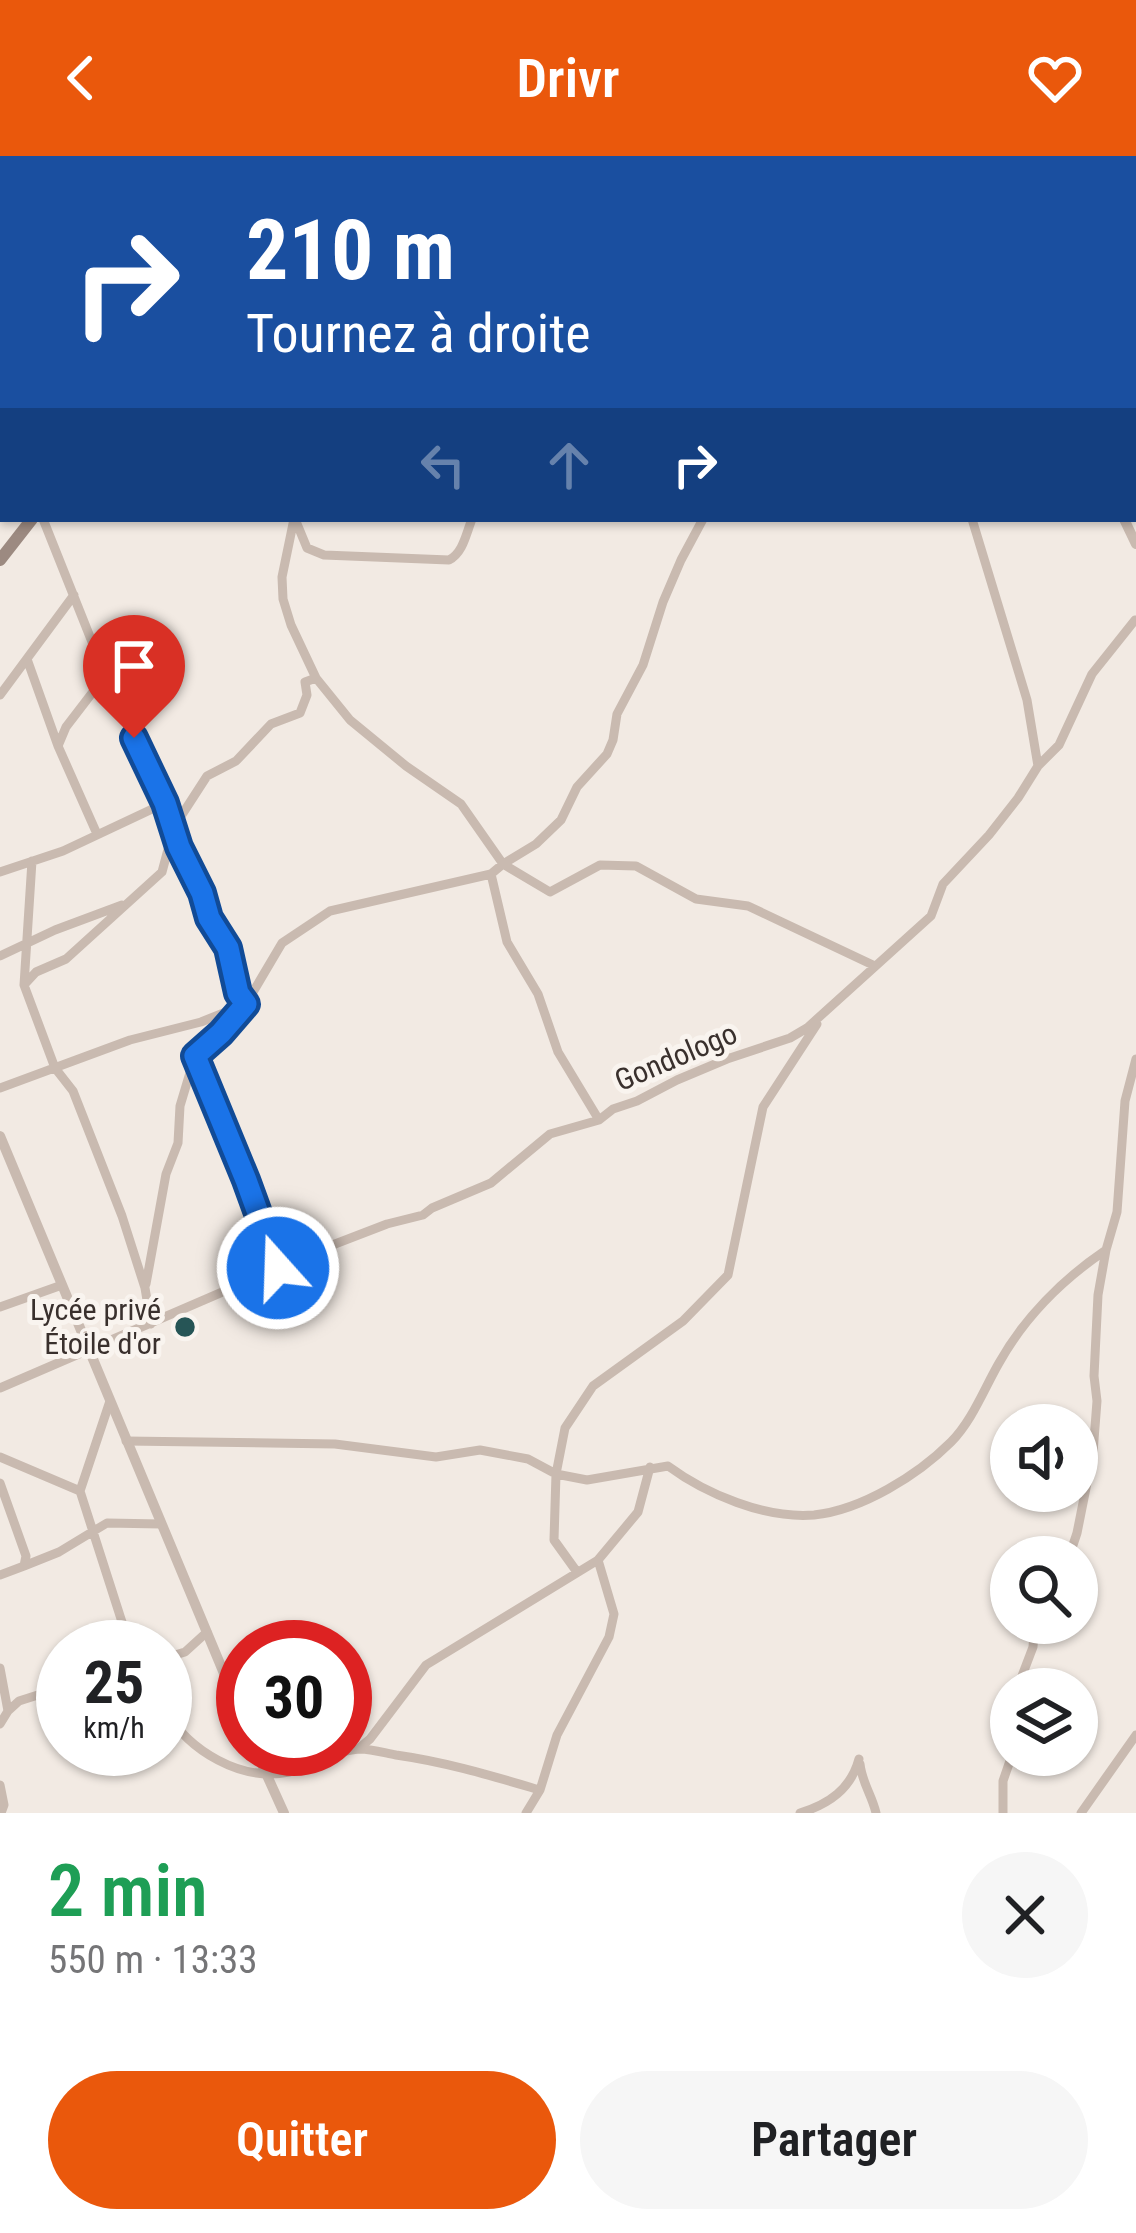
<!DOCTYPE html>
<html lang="fr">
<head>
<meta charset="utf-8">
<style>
  :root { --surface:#fff; --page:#f6f6f6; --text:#202124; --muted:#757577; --accent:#ea580c }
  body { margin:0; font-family:"Roboto Condensed",sans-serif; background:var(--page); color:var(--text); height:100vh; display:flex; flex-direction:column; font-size:45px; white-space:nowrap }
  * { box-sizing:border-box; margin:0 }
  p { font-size:39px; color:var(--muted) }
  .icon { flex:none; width:66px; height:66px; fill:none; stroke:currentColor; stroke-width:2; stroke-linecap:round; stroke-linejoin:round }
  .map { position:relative; height:1657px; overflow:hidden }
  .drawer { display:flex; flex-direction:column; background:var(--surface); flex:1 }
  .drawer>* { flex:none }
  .top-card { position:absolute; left:0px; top:0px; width:1137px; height:366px; box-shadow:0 3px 9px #0004; background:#1a4fa0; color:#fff; overflow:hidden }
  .fabs { position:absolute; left:990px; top:1248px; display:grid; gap:24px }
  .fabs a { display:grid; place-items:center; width:108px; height:108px; border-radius:50%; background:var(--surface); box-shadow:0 3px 9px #0004; font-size:60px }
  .speed { position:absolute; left:36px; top:1464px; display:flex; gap:24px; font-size:60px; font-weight:700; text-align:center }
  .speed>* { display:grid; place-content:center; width:156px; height:156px; border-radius:50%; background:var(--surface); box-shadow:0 3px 9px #0004; line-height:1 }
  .speed small { font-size:30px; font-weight:400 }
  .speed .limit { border:18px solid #d22; background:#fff; color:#111 }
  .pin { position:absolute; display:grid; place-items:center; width:102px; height:102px; color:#fff; margin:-123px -51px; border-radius:50% 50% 50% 0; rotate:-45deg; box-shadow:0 0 12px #0007 }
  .pin .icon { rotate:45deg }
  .me { position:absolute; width:132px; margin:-66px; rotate:340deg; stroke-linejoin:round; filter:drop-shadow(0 0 9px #0008) }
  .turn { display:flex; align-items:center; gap:42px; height:252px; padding:0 48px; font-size:54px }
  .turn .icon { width:156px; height:156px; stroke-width:2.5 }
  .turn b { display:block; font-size:84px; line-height:102px }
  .lanes { display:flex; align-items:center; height:114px; padding:0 48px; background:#0003; justify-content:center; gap:60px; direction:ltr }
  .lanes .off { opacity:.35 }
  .round { display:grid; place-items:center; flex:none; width:126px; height:126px; border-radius:63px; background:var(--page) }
  .head { display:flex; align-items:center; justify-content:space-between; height:204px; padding:0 48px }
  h1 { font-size:72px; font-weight:600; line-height:90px; color:#1e9e55 }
  .primary-button { display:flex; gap:24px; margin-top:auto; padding:24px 48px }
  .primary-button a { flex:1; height:138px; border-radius:72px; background:var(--accent); color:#fff; font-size:48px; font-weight:600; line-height:138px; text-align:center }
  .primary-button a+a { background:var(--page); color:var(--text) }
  header { display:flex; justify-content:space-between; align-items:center; height:156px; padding:0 48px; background:var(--accent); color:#fff; font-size:54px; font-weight:600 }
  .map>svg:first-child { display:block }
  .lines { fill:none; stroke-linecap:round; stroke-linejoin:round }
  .minor { stroke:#c9bab0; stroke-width:9 }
  .tertiary { stroke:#c9bab0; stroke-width:10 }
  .secondary { stroke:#9c8a81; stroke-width:12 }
  .route-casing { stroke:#114b97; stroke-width:30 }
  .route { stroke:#1a73e8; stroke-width:21 }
  .poi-dot { fill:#265556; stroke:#f9f4ef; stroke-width:4.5 }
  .labels { text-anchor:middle; stroke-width:10; stroke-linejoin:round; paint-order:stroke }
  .street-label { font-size:30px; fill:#39302d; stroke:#f9f4ef }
  .poi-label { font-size:30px; fill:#39302d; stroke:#f9f4ef; text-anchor:end }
</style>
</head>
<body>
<header><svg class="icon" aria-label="back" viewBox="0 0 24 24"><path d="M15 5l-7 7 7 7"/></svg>Drivr<svg class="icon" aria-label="heart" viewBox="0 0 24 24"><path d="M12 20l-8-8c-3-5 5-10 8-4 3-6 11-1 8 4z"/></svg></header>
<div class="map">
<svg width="1136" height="1657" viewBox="0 0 1136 1657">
  <rect width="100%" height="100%" fill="#f2eae3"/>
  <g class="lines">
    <!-- minor -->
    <path class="minor" d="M 149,0 L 162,3
      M 207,0 L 208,3
      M 821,0 L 822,3
      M 1049,0 L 1051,3
      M 90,3 L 95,0
      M 169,3 L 171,0
      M 252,3 L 257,0
      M 777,3 L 777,0
      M 1116,3 L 1123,0
      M 1134,15 L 1136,19
      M 1134,71 L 1136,70
      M 0,76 L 3,74
      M 0,136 L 3,133
      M 1134,144 L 1136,143
      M 0,173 L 3,172
      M 1134,201 L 1136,206
      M 1134,232 L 1136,232
      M 0,284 L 3,282
      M 1134,308 L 1136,307
      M 43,363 L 104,516 L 165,647 L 179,691 L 202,737 L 209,762 L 228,792 L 238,837 L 246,848
      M 294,363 L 282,421 L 283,443 L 291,469 L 316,522 L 350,564 L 406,610 L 461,648 L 503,708 L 536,688 L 561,664 L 577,631 L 607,598 L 613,584 L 617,558 L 643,509 L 663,446 L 681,404 L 703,363
      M 295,363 L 307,392 L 324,399 L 449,404 C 463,397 466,378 472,363
      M 972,363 L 1027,544 L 1038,610
      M 27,503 L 58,590
      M 0,539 L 74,439
      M 97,678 L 58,590 L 66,571 L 99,528 L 104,516
      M 0,716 L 63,695 L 165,647
      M 491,718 L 507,786 L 538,838 L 558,896 L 599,964
      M 0,800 L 55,774 L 122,749
      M 24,829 L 32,705
      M 0,932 L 130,884 L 201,866 L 241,850
      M 278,1112 L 246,1024 L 195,900 L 221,877 L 246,848 L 282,787 L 330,755 L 491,718 L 503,708 L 550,736 L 600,709 L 636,710 L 696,743 L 748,750 L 875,810
      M 146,1128 L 166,1018 L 178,987 L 180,950 L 195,900
      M 0,1151 L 62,1129
      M 151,1168 L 145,1132 L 122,1060 L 73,935 L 55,912 L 24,829 L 36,816 L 66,803 L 162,716 L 174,671 L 207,620 L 236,605 L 271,568 L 300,557 L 307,539 L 305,526 L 316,522
      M 0,1232 L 322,1093 L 387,1068 L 423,1059 L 432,1052 L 491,1027 L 550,978 L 599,964 L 613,953 L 637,945 L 677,924 L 727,903 L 790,882 L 807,872 L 931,760 L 943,728 L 989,679 L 1018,642 L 1038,610 L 1059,589 L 1092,518 L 1135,464
      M 110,1245 L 80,1335 L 130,1491
      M 126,1285 L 335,1288 L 436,1301 L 480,1294 L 528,1303 L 556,1318 L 587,1324 L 668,1310 C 706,1338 765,1363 814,1359 C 862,1354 918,1319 951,1286 C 972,1265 984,1233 999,1207 C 1024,1162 1063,1123 1106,1094
      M 0,1301 L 80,1335
      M 0,1327 L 26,1400 L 24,1410 L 0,1419
      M 1069,1401 L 1077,1377 L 1093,1297 L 1097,1245 L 1094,1220 L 1098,1139 L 1106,1094 L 1117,1056 L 1125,945 L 1136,903
      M 24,1410 L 59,1396 L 107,1367 L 161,1368
      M 577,1416 L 554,1384 L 556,1318 L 565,1272 L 593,1230 L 683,1165 L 728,1119 L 763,951 L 817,868
      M 165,1502 L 185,1496 L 207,1476
      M 0,1512 L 8,1555 L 0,1568
      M 1017,1533 L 1033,1491 L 1034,1477 L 1041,1467
      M 165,1554 C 189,1595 241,1626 289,1616 C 313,1611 335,1594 360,1593 C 371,1593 385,1597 396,1599 C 446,1606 492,1620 540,1634
      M 8,1555 L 19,1545 L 63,1531
      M 358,1593 L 370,1583 L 426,1509 L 598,1404
      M 860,1608 C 862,1627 872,1639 876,1657
      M 0,1629 L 4,1649 L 1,1657
      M 526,1657 L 540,1634 L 557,1579 L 609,1481 L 614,1458 L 598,1404 L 638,1356 L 650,1311
      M 800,1657 C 829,1648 851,1633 859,1603
      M 1003,1657 L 1003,1625 L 1012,1599
      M 1081,1657 L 1136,1579"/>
    <!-- tertiary -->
    <path class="tertiary" d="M 964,0 L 965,3
      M 1124,363 L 1136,388
      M 0,980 L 243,1563
      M 255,1593 L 284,1657"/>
    <!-- secondary -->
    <path class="secondary" d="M 448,3 L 453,0
      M 0,404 L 32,363"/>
  </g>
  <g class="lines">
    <!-- route casing -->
    <g class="route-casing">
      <path id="route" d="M 134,582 L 165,647 L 179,691 L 202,737 L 209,762 L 228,792 L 238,837 L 246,848 L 221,877 L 195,900 L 246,1024 L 278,1112"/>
    </g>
    <!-- route -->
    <use href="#route" class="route"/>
  </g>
  <!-- markers -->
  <circle class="poi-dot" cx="185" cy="1171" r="12"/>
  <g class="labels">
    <!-- street labels -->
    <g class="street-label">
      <text transform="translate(676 901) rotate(-23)" y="10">Gondologo</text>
    </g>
    <!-- poi labels -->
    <g class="poi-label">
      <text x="161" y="1164">Lycée privé<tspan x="161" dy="34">Étoile d'or</tspan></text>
    </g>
  </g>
</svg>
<div class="fabs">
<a><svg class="icon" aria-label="sound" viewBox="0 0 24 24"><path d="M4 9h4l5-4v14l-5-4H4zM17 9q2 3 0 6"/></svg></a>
<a><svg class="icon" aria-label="search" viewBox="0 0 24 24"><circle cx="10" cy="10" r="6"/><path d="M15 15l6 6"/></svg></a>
<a><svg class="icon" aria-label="layers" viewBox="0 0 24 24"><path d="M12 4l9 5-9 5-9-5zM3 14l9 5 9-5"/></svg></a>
</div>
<div class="speed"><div>25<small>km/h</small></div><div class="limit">30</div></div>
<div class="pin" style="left:134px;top:582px;background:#d93025"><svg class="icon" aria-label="arrive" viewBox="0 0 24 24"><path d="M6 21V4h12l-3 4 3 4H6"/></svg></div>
<svg class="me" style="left:278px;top:1112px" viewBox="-20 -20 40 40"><circle r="17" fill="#1a73e8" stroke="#fff" stroke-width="3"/><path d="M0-11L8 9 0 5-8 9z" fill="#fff"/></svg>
<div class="top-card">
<div class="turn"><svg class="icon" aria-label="right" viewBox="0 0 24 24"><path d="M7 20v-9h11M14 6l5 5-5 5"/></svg><div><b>210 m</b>Tournez à droite</div></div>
<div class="lanes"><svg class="icon off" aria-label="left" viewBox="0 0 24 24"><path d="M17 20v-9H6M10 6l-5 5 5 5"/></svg><svg class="icon off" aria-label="ahead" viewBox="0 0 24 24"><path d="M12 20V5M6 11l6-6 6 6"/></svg><svg class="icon" aria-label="right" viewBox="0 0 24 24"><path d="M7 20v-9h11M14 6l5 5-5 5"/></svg></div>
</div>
</div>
<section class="drawer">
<div class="head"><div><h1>2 min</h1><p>550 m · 13:33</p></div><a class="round"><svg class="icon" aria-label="close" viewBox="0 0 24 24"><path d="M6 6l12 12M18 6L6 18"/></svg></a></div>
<div class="primary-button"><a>Quitter</a><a>Partager</a></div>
</section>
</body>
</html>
